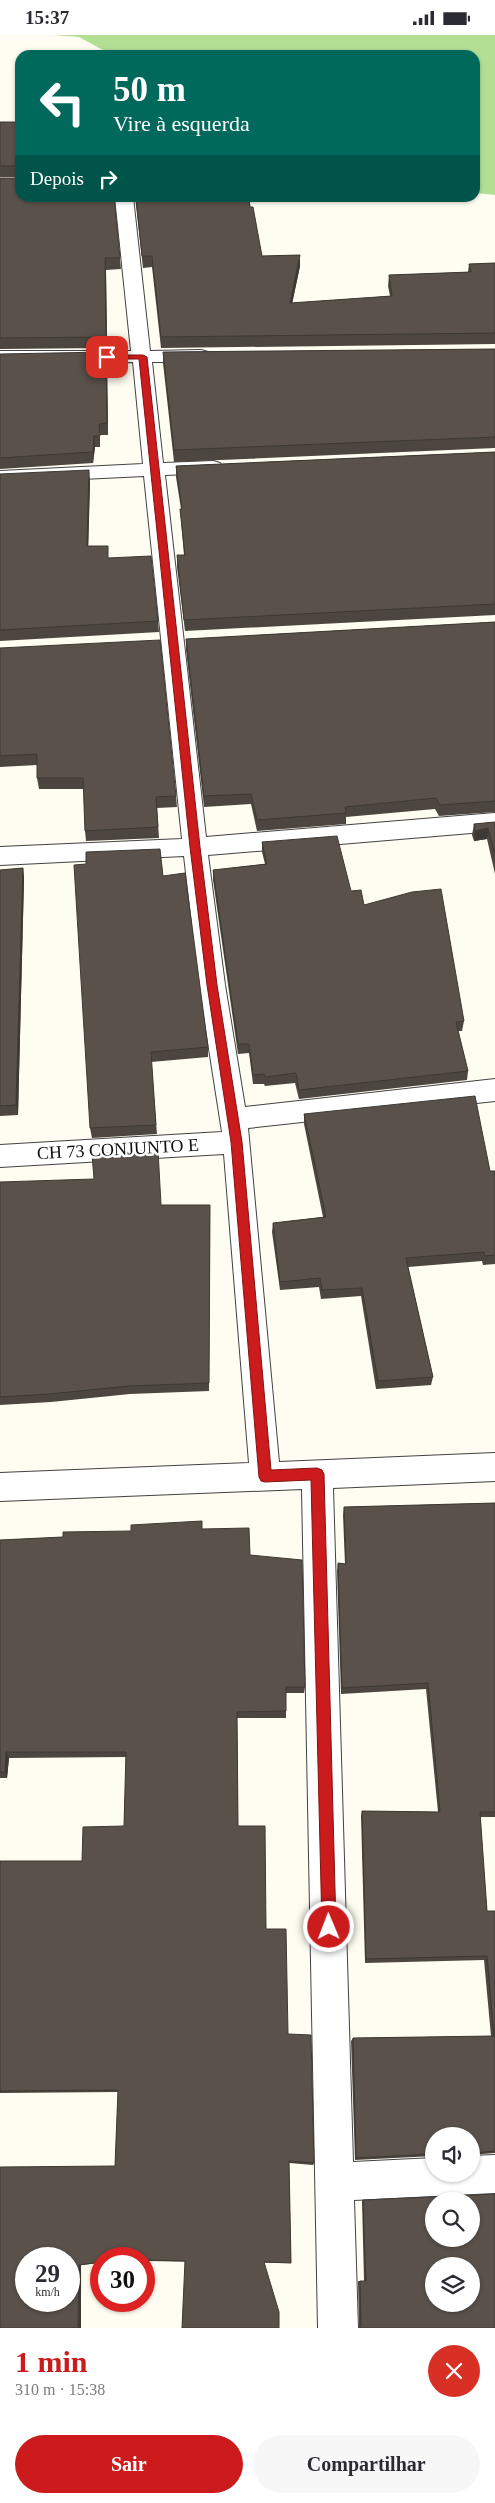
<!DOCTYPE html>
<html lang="pt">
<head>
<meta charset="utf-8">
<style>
  :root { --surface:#fff; --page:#f7f7f7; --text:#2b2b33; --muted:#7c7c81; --accent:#cb1b1c }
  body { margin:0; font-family:"Times New Roman",serif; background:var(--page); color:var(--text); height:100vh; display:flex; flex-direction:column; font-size:19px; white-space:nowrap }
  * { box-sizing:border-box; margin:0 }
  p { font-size:16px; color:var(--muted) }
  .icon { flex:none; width:28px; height:28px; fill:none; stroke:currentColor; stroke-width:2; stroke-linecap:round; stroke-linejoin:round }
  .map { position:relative; height:2293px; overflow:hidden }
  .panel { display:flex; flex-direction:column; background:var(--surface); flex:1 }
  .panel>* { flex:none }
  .banner { position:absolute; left:15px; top:15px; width:465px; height:152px; border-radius:15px; box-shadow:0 1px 4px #0004; background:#00695c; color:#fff; overflow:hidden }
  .fabs { position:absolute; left:425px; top:2092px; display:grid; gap:10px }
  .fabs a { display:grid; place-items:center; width:55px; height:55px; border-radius:50%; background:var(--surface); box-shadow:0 1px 4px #0004; font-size:25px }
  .speed { position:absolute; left:15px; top:2212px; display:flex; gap:10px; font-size:25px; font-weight:700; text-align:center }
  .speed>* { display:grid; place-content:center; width:65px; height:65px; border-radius:50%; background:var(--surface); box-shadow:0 1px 4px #0004; line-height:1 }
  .speed small { font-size:12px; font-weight:400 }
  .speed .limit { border:8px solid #d22; background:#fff; color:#111 }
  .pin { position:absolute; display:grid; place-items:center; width:42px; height:42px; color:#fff; margin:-21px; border-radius:10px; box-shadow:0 2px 8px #0006 }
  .me { position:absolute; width:55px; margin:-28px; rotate:359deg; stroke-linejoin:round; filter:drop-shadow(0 0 4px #0008) }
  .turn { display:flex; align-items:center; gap:18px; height:105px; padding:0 15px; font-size:22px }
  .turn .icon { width:65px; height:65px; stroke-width:2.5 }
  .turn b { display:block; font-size:35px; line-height:42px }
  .then { display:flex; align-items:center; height:48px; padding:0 15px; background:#0003; gap:10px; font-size:19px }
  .round { display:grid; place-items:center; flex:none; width:52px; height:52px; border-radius:26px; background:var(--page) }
  .overview { display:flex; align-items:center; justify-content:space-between; height:85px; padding:0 15px }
  h1 { font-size:30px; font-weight:700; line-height:38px; color:var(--accent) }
  .button { display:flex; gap:10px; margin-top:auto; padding:10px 15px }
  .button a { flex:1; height:58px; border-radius:30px; background:var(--accent); color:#fff; font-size:20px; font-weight:700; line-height:58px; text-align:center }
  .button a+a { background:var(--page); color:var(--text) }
  .status { display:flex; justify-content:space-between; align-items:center; height:35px; padding:0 25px; background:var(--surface); direction:ltr }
  .status svg { height:14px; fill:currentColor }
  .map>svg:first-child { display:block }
  .forest { fill:#b3df95 }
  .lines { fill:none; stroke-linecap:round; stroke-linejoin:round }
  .street-casing { stroke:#424242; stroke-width:2 }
  .street { fill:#fff; fill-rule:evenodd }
  .wall { fill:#4d4640 }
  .shaded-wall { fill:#3e3934 }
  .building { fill:#59514a; stroke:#3e3934; fill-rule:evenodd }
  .route { fill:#cb1b1c; stroke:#841212 }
  .labels { text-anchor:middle; stroke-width:5; stroke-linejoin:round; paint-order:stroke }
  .street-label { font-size:18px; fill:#0f0f0f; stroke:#fff }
</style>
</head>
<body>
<div class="status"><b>15:37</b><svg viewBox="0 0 49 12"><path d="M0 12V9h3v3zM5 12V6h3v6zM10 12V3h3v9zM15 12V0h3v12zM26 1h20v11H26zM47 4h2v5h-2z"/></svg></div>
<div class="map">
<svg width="495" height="2293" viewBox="0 0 495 2293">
  <rect width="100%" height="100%" fill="#fffdf1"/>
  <!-- forest -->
  <path class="forest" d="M 53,0 L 495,0 L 495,160 L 475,158 L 475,20 L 112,20 L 79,2 Z"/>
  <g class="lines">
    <!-- street casing -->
    <g class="street-casing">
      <path id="street" d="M 115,162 L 133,162 L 150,316 L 201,315 L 208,317 L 210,321 L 208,325 L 201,327 L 152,327 L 163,428 L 213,426 L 220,428 L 223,432 L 220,436 L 213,438 L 165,440 L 206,802 L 495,778 L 495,796 L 208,820 L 225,950 L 245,1072 L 495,1044 L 495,1066 L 248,1093 L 279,1427 L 495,1418 L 495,1446 L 333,1453 L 353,2127 L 434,2123 L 434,2139 L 471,2139 L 471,2121 L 495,2120 L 495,2158 L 354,2165 L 358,2293 L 318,2293 L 302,1454 L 0,1466 L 0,1438 L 249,1428 L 224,1119 L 0,1132 L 0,1110 L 222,1097 L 199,950 L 184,821 L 0,830 L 0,812 L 182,804 L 144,441 L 0,448 L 0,436 L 143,429 L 133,327 L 0,328 L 0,316 L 131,316 Z"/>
    </g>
    <!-- street -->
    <use href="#street" class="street"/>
  </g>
  <!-- wall -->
  <path class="wall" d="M 0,87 L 20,87 L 20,142 L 0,142 Z
    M 0,143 L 120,223 L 121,234 L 106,235 L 107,313 L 0,314 Z
    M 135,162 L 249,162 L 250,172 L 262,221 L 300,220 L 300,231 L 292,268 L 390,261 L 388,251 L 389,240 L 468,237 L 469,229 L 495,228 L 495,309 L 161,313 L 152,232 L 143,233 Z
    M 495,314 L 495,413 L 174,427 L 163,328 L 163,317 Z
    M 0,319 L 107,328 L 108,400 L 100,400 L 100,412 L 95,412 L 93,428 L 0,434 Z
    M 495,417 L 495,580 L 185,596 L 177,532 L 177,520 L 184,520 L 181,486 L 180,474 L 181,474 L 176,442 L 176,431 Z
    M 0,439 L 90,446 L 88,511 L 108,523 L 158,586 L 159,597 L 0,606 Z
    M 495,587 L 495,777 L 439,781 L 435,774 L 346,782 L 346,789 L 257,796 L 251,769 L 204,772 L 186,615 L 186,604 Z
    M 0,613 L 176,761 L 177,772 L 157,773 L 159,803 L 86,806 L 85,796 L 84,754 L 39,754 L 37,743 L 37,730 L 0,732 Z
    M 495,787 L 495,839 L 487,804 L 474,806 L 472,800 L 474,789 Z
    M 262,807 L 351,856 L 364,870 L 464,986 L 462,996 L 458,996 L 468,1036 L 467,1045 L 299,1064 L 295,1048 L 265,1051 L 264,1049 L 253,1049 L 249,1018 L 238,1019 L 213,845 L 213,835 L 265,829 L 262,817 Z
    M 23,833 L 24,844 L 18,1080 L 0,1081 L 0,835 Z
    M 163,841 L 208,1012 L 208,1022 L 151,1027 L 157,1099 L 92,1103 L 90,1093 Z
    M 304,1079 L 490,1136 L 495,1136 L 495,1229 L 483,1230 L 482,1226 L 408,1232 L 433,1342 L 431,1350 L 376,1354 L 361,1261 L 321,1264 L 319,1252 L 280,1255 L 272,1197 L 273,1188 L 323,1182 L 304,1089 Z
    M 161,1170 L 210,1179 L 209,1356 L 130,1359 L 51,1367 L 0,1370 L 0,1171 Z
    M 495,1468 L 495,1782 L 480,1782 L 487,1876 L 495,1876 L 495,2118 L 472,2120 L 471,2136 L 434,2101 L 434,2121 L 355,2125 L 351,2006 L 353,2003 L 491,2001 L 484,1925 L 365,1928 L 361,1781 L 362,1776 L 438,1777 L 426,1654 L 341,1659 L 337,1536 L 338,1528 L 345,1529 L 343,1480 L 344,1472 Z
    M 202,1494 L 250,1520 L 305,1652 L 304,1658 L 286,1658 L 286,1683 L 237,1683 L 238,1791 L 266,1894 L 314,2128 L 313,2130 L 289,2128 L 291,2228 L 144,2226 L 144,2224 L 101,2224 L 101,2228 L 81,2230 L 0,2293 L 115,2131 L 118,2057 L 0,2058 L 0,1826 L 82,1826 L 124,1791 L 126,1722 L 9,1723 L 7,1743 L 0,1743 L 0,1505 L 63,1502 Z
    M 363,2165 L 495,2293 L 359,2293 L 358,2246 L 364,2246 L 362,2166 Z"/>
  <!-- shaded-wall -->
  <path class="shaded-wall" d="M 300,220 L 300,231 L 290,279 L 290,268 Z
    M 105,223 L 106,235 L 107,313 L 106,302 Z
    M 106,317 L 107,328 L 108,400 L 107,388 Z
    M 94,401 L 95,412 L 93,428 L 93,417 Z
    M 89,435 L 90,446 L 88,523 L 87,511 Z
    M 488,793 L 487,804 L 474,806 L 475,796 Z
    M 23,833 L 24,844 L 18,1080 L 16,1070 Z
    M 6,1717 L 9,1723 L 7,1743 L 5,1737 Z
    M 79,2230 L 81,2230 L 81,2293 L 78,2293 Z"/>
  <!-- building -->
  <path class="building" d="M 0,87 L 20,87 L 20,131 L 0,131 Z
    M 0,143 L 20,143 L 20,162 L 114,162 L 120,223 L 105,223 L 106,302 L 0,303 Z
    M 136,162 L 249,162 L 250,172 L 253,172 L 262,221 L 300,220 L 290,268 L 392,261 L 389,240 L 471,237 L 469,229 L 495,228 L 495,298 L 161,302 L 152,221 L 142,221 Z
    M 495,314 L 495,402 L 174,415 L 163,317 Z
    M 106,317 L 107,388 L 99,389 L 100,401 L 94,401 L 93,417 L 0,423 L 0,319 Z
    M 495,417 L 495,569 L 184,585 L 177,520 L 185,520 L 180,474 L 182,474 L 176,431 Z
    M 89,435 L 87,511 L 108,511 L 108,523 L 151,521 L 158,586 L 0,595 L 0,439 Z
    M 495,587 L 495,766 L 440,770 L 436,763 L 345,772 L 346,778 L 257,785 L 251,759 L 204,761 L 186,604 Z
    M 160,605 L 176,761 L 156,762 L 158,792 L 85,796 L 83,743 L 37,743 L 37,719 L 0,721 L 0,613 Z
    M 495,787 L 495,820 L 488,793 L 475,796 L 474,789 Z
    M 337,801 L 351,856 L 361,855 L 364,870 L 412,857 L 441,854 L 464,986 L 456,987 L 468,1036 L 299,1055 L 296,1038 L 265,1042 L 264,1039 L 253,1040 L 249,1009 L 238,1009 L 213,835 L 267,829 L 262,807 Z
    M 160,814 L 163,841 L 185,838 L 208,1012 L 151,1017 L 156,1090 L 90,1093 L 74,830 L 86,829 L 86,817 Z
    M 23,833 L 16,1070 L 0,1071 L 0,835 Z
    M 475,1061 L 490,1136 L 495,1136 L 495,1220 L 485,1221 L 484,1217 L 406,1223 L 433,1342 L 378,1346 L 362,1253 L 322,1255 L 320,1243 L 280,1247 L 273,1188 L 326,1182 L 304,1079 Z
    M 158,1115 L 161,1170 L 210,1170 L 209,1348 L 129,1351 L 49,1359 L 0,1362 L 0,1147 L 94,1144 L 92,1119 Z
    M 495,1468 L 495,1777 L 480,1777 L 487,1876 L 495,1876 L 495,2116 L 472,2118 L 471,2135 L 471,2101 L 434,2101 L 434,2119 L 356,2123 L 353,2003 L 494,2001 L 487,1921 L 366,1924 L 362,1776 L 440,1777 L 428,1648 L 342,1653 L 338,1528 L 346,1529 L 344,1472 Z
    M 202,1486 L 202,1494 L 249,1493 L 250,1520 L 302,1525 L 305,1652 L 286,1652 L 286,1676 L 237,1677 L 238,1791 L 265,1791 L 266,1894 L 286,1894 L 288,1999 L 311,2000 L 314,2128 L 289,2126 L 291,2228 L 264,2227 L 279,2277 L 279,2293 L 182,2293 L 185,2226 L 144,2225 L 144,2224 L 101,2224 L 101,2227 L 79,2230 L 78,2293 L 0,2293 L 0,2132 L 115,2131 L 118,2055 L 0,2056 L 0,1826 L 82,1826 L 83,1792 L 124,1791 L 126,1717 L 6,1717 L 5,1737 L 0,1737 L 0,1505 L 63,1502 L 63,1497 L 131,1496 L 131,1490 ZM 26,2224 L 69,2224 L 69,2266 L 26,2266 Z
    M 495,2159 L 495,2293 L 361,2293 L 360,2246 L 366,2246 L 363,2165 ZM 434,2166 L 471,2166 L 471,2204 L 434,2204 ZM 434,2231 L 471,2231 L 471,2269 L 434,2269 Z"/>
  <!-- route -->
  <path class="route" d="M 104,320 L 143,320 L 147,322 L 200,812 L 217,950 L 242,1107 L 271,1435 L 317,1433 L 322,1435 L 324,1439 L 336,1892 L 334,1897 L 329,1899 L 324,1897 L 322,1892 L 311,1445 L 265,1447 L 261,1446 L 259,1442 L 231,1107 L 207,950 L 190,812 L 139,324 L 104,324 Z"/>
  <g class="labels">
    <!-- street labels -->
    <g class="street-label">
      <text transform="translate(118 1114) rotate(-3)" y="6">CH 73 CONJUNTO E</text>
    </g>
  </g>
</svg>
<div class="fabs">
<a><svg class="icon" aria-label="sound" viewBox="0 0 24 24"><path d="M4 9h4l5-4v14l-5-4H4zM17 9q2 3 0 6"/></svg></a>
<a><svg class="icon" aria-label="search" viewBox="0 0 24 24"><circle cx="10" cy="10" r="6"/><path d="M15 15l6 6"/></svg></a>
<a><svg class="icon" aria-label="layers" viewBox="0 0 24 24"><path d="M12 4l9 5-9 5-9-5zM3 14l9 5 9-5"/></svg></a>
</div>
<div class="speed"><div>29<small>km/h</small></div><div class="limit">30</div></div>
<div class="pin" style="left:107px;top:322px;background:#d93025"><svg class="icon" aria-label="arrive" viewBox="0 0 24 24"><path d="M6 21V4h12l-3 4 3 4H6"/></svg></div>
<svg class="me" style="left:329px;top:1892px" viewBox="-20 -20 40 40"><circle r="17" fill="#cb1b1c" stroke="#fff" stroke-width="3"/><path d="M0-11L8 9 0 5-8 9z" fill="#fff"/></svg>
<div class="banner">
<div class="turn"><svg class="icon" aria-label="left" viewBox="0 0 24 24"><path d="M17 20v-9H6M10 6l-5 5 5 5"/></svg><div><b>50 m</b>Vire à esquerda</div></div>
<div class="then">Depois<svg class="icon" aria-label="right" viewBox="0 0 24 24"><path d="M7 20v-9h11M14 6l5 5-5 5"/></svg></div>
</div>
</div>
<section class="panel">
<div class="overview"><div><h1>1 min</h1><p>310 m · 15:38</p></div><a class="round" style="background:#d93025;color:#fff"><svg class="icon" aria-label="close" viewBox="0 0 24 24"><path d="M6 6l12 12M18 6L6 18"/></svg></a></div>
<div class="button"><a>Sair</a><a>Compartilhar</a></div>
</section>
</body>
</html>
